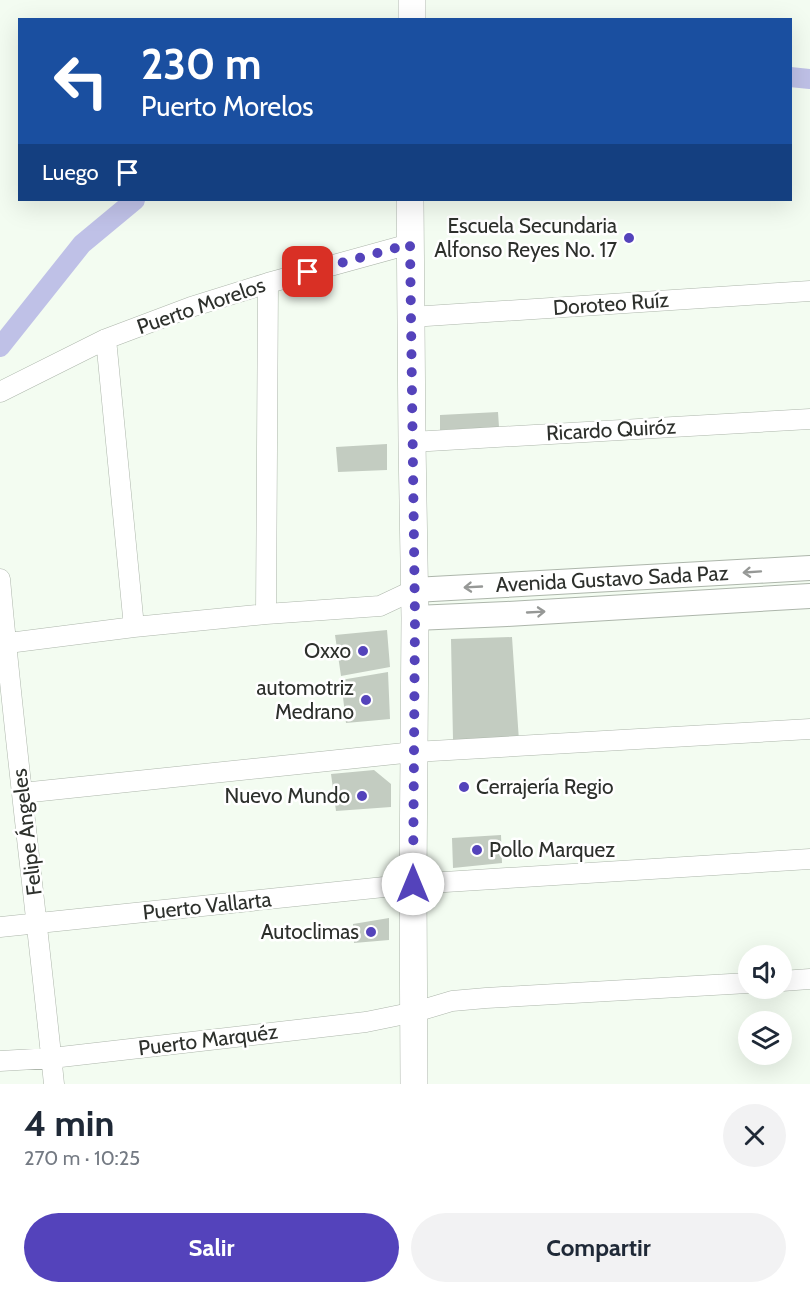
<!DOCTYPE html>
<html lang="es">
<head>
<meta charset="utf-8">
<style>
  :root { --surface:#fff; --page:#f2f2f3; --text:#1f2937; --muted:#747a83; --accent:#5443bb }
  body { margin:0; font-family:Cabin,sans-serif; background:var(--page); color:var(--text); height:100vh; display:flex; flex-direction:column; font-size:22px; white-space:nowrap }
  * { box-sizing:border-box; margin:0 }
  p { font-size:20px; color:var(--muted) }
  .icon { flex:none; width:33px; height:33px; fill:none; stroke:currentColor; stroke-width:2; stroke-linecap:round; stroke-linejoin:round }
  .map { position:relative; height:1084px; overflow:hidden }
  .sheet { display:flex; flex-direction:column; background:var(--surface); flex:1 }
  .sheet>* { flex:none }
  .top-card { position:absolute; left:18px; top:18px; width:774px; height:183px; border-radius:0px; box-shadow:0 6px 24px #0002; background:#1a4fa0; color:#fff; overflow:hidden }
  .fabs { position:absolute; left:738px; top:945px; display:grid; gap:12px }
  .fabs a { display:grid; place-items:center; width:54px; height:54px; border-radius:50%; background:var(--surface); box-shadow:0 6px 24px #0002; font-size:30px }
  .pin { position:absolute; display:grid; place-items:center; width:51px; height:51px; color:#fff; margin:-26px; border-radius:12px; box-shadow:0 3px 9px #0006 }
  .me { position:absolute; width:66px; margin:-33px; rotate:0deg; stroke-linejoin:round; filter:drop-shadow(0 0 4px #0008) }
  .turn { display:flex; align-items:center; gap:21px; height:126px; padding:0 24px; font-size:27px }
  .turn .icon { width:78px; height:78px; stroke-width:2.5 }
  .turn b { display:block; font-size:42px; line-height:51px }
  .then { display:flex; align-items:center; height:57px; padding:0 24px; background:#0003; gap:12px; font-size:22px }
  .round { display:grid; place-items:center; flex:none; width:63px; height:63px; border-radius:32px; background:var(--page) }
  .headline { display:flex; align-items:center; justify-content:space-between; height:102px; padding:0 24px }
  h1 { font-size:36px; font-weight:700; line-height:45px }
  .cta { display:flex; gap:12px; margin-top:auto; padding:12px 24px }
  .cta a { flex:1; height:69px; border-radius:36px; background:var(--accent); color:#fff; font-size:24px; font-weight:700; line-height:69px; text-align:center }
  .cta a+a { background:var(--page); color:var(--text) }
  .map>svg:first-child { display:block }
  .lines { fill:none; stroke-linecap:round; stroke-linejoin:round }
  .canal { stroke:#bfc1e7; stroke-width:20 }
  .building { fill:#c3ccc1 }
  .minor-casing { stroke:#adb6ab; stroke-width:21 }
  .tertiary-casing { stroke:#adb6ab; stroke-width:26 }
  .secondary-casing { stroke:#adb6ab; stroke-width:28 }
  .minor { stroke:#fff; stroke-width:20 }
  .tertiary { stroke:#fff; stroke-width:24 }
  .secondary { stroke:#fff; stroke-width:27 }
  .oneway { stroke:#969896 }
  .route { stroke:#5443bb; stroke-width:10; stroke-dasharray:0 18 }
  .poi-dot { fill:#5443bb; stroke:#fff; stroke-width:2 }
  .labels { text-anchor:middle; stroke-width:5; stroke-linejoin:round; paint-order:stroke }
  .poi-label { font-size:21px; fill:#2d302c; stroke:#fff; text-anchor:end }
  .street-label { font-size:21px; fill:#2d302c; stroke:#fff }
</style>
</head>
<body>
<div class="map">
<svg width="810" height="1084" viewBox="0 0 810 1084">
  <rect width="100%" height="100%" fill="#f3fcf1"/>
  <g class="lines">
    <!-- canal -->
    <path class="canal" d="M 790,77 L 810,79
      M 0,347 L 82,244 L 135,200"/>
  </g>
  <!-- building -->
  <path class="building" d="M 498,412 L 499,427 L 440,430 L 440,415 Z
    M 387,444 L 387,470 L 338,472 L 336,447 Z
    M 387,630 L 390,667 L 341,676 L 335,635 Z
    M 512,637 L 519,741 L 453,740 L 451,639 Z
    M 388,672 L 390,719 L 346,723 L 341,680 Z
    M 374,770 L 391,784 L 391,807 L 336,811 L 331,774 Z
    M 501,835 L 502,863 L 453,868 L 452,838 Z
    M 389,918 L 389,940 L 354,943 L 353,924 Z"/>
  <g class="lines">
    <!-- minor casing -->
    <g class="minor-casing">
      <path id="minor" d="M 411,317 L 810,291
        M 106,339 L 134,627
        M 0,392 L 106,339 L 191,307 L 268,283 L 410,244
        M 412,442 L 810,419
        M 0,579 C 15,748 37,916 54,1084
        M 266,614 L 268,283
        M 0,644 L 134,627 L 266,614 L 380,606 L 414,590
        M 22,793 L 414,752 L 810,729
        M 0,927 L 413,884 L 810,859
        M 782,981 L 810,979
        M 0,1061 L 52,1058 L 366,1022 L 415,1012 L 452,1001 L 486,998 L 748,983"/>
    </g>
    <!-- tertiary casing -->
    <g class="tertiary-casing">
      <path id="tertiary" d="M 414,590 L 810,568
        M 415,618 L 507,614 L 810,596"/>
    </g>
    <!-- secondary casing -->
    <g class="secondary-casing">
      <path id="secondary" d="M 412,20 L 412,0
        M 410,200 L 412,442 L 415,618 L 413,884 L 414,1084"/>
    </g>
    <!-- minor -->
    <use href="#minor" class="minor"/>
    <!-- tertiary -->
    <use href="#tertiary" class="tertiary"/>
    <!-- secondary -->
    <use href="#secondary" class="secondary"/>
  </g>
  <!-- one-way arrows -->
  <defs><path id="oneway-shaft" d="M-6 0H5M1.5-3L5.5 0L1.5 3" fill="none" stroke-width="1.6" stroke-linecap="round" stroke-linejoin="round" transform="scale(1.5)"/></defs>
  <g class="oneway">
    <use href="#oneway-shaft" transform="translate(752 572) rotate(176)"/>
    <use href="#oneway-shaft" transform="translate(473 587) rotate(177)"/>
    <use href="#oneway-shaft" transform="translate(536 612) rotate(-3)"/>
  </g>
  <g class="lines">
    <!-- route -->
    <path class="route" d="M 308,272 L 410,244 L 415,618 L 413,884"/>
  </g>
  <!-- markers -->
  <g class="poi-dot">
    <circle cx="629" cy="238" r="6"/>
    <circle cx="363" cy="651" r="6"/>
    <circle cx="366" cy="700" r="6"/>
    <circle cx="464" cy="787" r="6"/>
    <circle cx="362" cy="796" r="6"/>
    <circle cx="477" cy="850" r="6"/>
    <circle cx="371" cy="932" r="6"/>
  </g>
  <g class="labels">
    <!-- poi labels -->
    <g class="poi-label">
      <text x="617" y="233">Escuela Secundaria<tspan x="617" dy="24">Alfonso Reyes No. 17</tspan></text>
      <text x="351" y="658">Oxxo</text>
      <text x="354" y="695">automotriz<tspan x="354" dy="24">Medrano</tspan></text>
      <text x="476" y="794" text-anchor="start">Cerrajería Regio</text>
      <text x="350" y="803">Nuevo Mundo</text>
      <text x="489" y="857" text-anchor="start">Pollo Marquez</text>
      <text x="359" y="939">Autoclimas</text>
    </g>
    <!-- street labels -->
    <g class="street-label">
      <text transform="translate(611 304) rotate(-4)" y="7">Doroteo Ruíz</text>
      <text transform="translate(201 306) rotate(-19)" y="7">Puerto Morelos</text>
      <text transform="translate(611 430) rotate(-3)" y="7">Ricardo Quiróz</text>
      <text transform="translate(612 579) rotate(-3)" y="7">Avenida Gustavo Sada Paz</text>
      <text transform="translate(27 832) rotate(-97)" y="7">Felipe Ángeles</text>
      <text transform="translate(207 906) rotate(-6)" y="7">Puerto Vallarta</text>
      <text transform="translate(208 1040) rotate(-7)" y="7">Puerto Marquéz</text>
    </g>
  </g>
</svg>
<div class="fabs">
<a><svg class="icon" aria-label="sound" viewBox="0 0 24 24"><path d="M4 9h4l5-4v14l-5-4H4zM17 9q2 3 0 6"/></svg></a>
<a><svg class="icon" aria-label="layers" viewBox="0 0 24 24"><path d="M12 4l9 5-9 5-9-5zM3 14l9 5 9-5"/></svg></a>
</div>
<div class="pin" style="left:308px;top:272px;background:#d93025"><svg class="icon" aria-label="arrive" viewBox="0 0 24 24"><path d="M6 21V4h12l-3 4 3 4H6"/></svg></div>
<svg class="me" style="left:413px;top:884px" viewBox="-20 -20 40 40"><circle r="19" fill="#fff"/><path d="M0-13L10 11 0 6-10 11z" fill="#5443bb"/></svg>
<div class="top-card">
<div class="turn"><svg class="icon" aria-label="left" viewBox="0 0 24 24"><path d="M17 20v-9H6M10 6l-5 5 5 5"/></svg><div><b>230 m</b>Puerto Morelos</div></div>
<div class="then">Luego<svg class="icon" aria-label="arrive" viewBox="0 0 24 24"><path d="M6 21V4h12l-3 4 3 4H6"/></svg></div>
</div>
</div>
<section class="sheet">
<div class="headline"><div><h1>4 min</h1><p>270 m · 10:25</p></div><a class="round"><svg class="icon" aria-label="close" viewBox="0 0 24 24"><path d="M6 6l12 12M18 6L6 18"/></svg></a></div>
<div class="cta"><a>Salir</a><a>Compartir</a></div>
</section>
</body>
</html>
